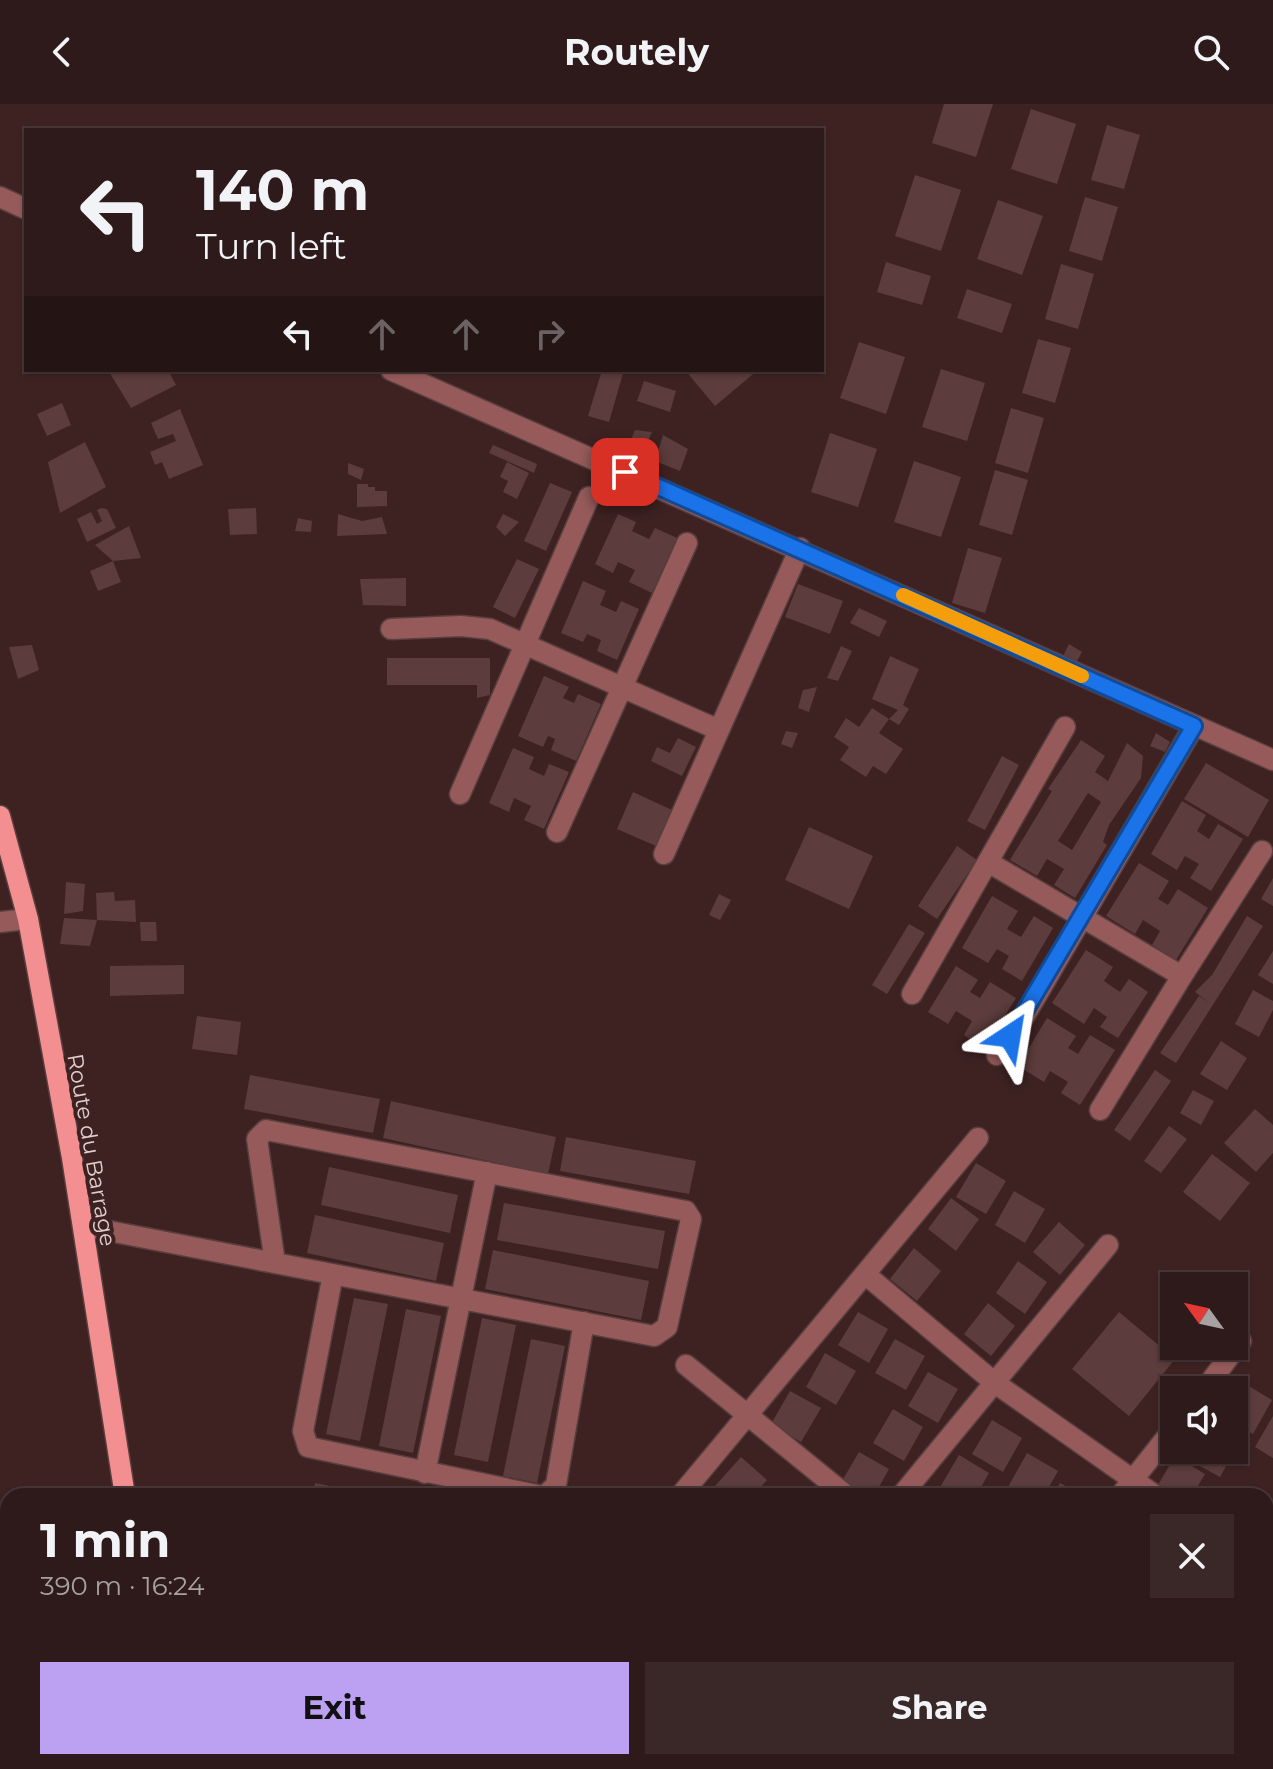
<!DOCTYPE html>
<html lang="en">
<head>
<meta charset="utf-8">
<style>
  :root { --surface:#2e1a1a; --page:#3a2727; --text:#f1f3f6; --muted:#a7a1a2; --line:#493839; --accent:#bca0f2 }
  body { margin:0; font-family:Montserrat,sans-serif; background:var(--page); color:var(--text); height:100vh; display:flex; flex-direction:column; font-size:30px; white-space:nowrap }
  * { box-sizing:border-box; margin:0 }
  p { font-size:26px; color:var(--muted) }
  .icon { flex:none; width:44px; height:44px; fill:none; stroke:currentColor; stroke-width:2; stroke-linecap:round; stroke-linejoin:round }
  .map { position:relative; flex:1; overflow:hidden }
  .side { position:absolute; left:0px; top:1384px; width:1274px; height:282px; display:flex; flex-direction:column; background:var(--surface); border-radius:24px 24px 0 0; box-shadow:0 2px 6px #0004,0 0 0 2px var(--line) }
  .side>* { flex:none }
  .banner { position:absolute; left:24px; top:24px; width:800px; height:244px; border-radius:0px; box-shadow:0 2px 6px #0004,0 0 0 2px var(--line); background:#2e1a1a; color:var(--text); overflow:hidden }
  .needle { width:52px; rotate:303deg }
  .controls { position:absolute; left:1160px; top:1168px; display:grid; gap:16px }
  .controls a { display:grid; place-items:center; width:88px; height:88px; border-radius:0px; background:var(--surface); box-shadow:0 2px 6px #0004,0 0 0 2px var(--line); font-size:40px }
  .pin { position:absolute; display:grid; place-items:center; width:68px; height:68px; color:#fff; margin:-34px; border-radius:16px; box-shadow:0 4px 12px #0006 }
  .me { position:absolute; width:88px; margin:-44px; rotate:33deg; stroke-linejoin:round; filter:drop-shadow(0 0 6px #0008) }
  .turn { display:flex; align-items:center; gap:28px; height:168px; padding:0 40px; font-size:36px }
  .turn .icon { width:104px; height:104px; stroke-width:2.5 }
  .turn b { display:block; font-size:56px; line-height:68px }
  .lanes { display:flex; align-items:center; height:76px; padding:0 40px; background:#0003; justify-content:center; gap:40px; direction:ltr }
  .lanes .off { opacity:.35 }
  .round { display:grid; place-items:center; flex:none; width:84px; height:84px; border-radius:0px; background:var(--page) }
  .headline { display:flex; align-items:center; justify-content:space-between; height:136px; padding:0 40px }
  h1 { font-size:48px; font-weight:700; line-height:60px }
  .cta { display:flex; gap:16px; margin-top:auto; padding:16px 40px }
  .cta a { flex:1; height:92px; border-radius:0px; background:var(--accent); color:#111; font-size:32px; font-weight:700; line-height:92px; text-align:center }
  .cta a+a { background:var(--page); color:var(--text) }
  header { display:flex; justify-content:space-between; align-items:center; height:104px; padding:0 40px; background:var(--surface); font-size:36px; font-weight:700 }
  .map>svg:first-child { display:block }
  .building { fill:#5c3c3c; fill-rule:evenodd }
  .lines { fill:none; stroke-linecap:round; stroke-linejoin:round }
  .minor-casing { stroke:#583e3e; stroke-width:23 }
  .major-casing { stroke:#583e3e; stroke-width:23 }
  .minor { stroke:#965a5a; stroke-width:20 }
  .major { stroke:#f38f90; stroke-width:20 }
  .route-casing { stroke:#114b97; stroke-width:20 }
  .route { stroke:#1a73e8; stroke-width:14 }
  .slow { stroke:#f59e0b; stroke-width:14 }
  .labels { text-anchor:middle; stroke-width:8; stroke-linejoin:round; paint-order:stroke }
  .street-label { font-size:22px; fill:#e3cfcf; stroke:#3e2222 }
</style>
</head>
<body>
<header><svg class="icon" aria-label="back" viewBox="0 0 24 24"><path d="M15 5l-7 7 7 7"/></svg>Routely<svg class="icon" aria-label="search" viewBox="0 0 24 24"><circle cx="10" cy="10" r="6"/><path d="M15 15l6 6"/></svg></header>
<div class="map">
<svg width="1273" height="1665" viewBox="0 0 1273 1665">
  <rect width="100%" height="100%" fill="#3e2222"/>
  <!-- building -->
  <path class="building" d="M 944,0 L 993,0 L 976,53 L 932,39 Z
    M 1031,5 L 1076,20 L 1057,80 L 1011,65 Z
    M 1107,21 L 1140,31 L 1124,85 L 1091,76 Z
    M 915,71 L 961,86 L 941,147 L 895,132 Z
    M 1085,93 L 1118,103 L 1102,157 L 1069,147 Z
    M 998,96 L 1043,112 L 1022,171 L 977,155 Z
    M 886,158 L 931,172 L 922,201 L 877,188 Z
    M 1061,160 L 1094,170 L 1078,225 L 1045,215 Z
    M 967,185 L 1012,200 L 1002,229 L 957,214 Z
    M 1038,235 L 1071,244 L 1055,299 L 1022,289 Z
    M 859,238 L 905,253 L 886,310 L 840,294 Z
    M 941,265 L 985,279 L 967,337 L 922,323 Z
    M 108,266 L 168,266 L 176,281 L 131,304 Z
    M 602,266 L 624,266 L 609,318 L 588,312 Z
    M 685,266 L 758,266 L 715,302 Z
    M 644,277 L 676,287 L 670,308 L 637,297 Z
    M 62,299 L 71,321 L 47,332 L 37,310 Z
    M 1011,304 L 1044,314 L 1028,369 L 995,359 Z
    M 180,305 L 203,361 L 169,375 L 162,358 L 155,361 L 150,348 L 176,337 L 173,330 L 158,335 L 151,319 Z
    M 635,326 L 652,328 L 643,348 L 627,345 Z
    M 830,329 L 877,345 L 858,403 L 811,388 Z
    M 663,331 L 688,345 L 680,367 L 655,357 Z
    M 85,338 L 106,383 L 60,409 L 48,358 Z
    M 493,341 L 537,360 L 534,369 L 489,349 Z
    M 914,357 L 961,373 L 941,433 L 894,418 Z
    M 507,358 L 529,369 L 517,395 L 503,388 L 508,377 L 500,373 Z
    M 348,359 L 364,365 L 361,376 L 348,370 Z
    M 995,366 L 1028,376 L 1012,431 L 979,421 Z
    M 550,379 L 572,388 L 546,447 L 524,437 Z
    M 357,380 L 368,380 L 368,383 L 375,383 L 375,387 L 387,387 L 387,402 L 357,403 Z
    M 101,404 L 107,405 L 116,424 L 87,438 L 77,415 L 91,408 L 97,420 L 102,417 L 97,406 Z
    M 256,404 L 257,430 L 230,431 L 228,405 Z
    M 338,410 L 362,417 L 382,413 L 387,430 L 337,432 Z
    M 503,410 L 519,418 L 505,432 L 496,423 Z
    M 618,410 L 636,418 L 632,427 L 649,435 L 655,424 L 677,434 L 652,489 L 629,478 L 635,466 L 618,458 L 613,469 L 595,460 Z
    M 298,414 L 312,417 L 311,428 L 295,427 Z
    M 129,422 L 141,454 L 113,457 L 95,441 Z
    M 968,444 L 1002,454 L 985,509 L 952,499 Z
    M 517,455 L 539,465 L 515,514 L 493,503 Z
    M 113,457 L 121,478 L 98,487 L 90,467 Z
    M 406,474 L 406,502 L 363,501 L 360,475 Z
    M 583,477 L 606,487 L 600,501 L 616,508 L 621,497 L 639,505 L 617,556 L 597,547 L 601,536 L 587,530 L 583,538 L 561,529 Z
    M 798,480 L 843,497 L 830,530 L 785,513 Z
    M 859,504 L 887,517 L 879,533 L 850,519 Z
    M 1069,540 L 1082,548 L 1076,559 L 1063,552 Z
    M 32,541 L 39,566 L 18,575 L 9,543 Z
    M 841,542 L 852,547 L 838,577 L 827,574 Z
    M 890,552 L 919,565 L 903,601 L 909,605 L 899,621 L 889,615 L 898,606 L 872,595 Z
    M 387,554 L 490,554 L 490,591 L 477,594 L 477,581 L 387,581 Z
    M 544,572 L 569,583 L 563,594 L 574,599 L 578,590 L 601,600 L 576,657 L 551,646 L 555,635 L 548,632 L 543,643 L 518,632 Z
    M 817,583 L 809,608 L 798,604 L 803,586 Z
    M 872,604 L 889,615 L 879,629 L 903,645 L 886,670 L 873,662 L 866,673 L 840,656 L 849,643 L 834,633 L 846,614 L 859,623 Z
    M 786,627 L 798,629 L 792,644 L 781,640 Z
    M 1156,629 L 1170,638 L 1165,648 L 1150,642 Z
    M 678,634 L 696,643 L 682,672 L 651,657 L 657,643 L 670,649 Z
    M 1081,636 L 1105,652 L 1095,668 L 1108,677 L 1127,639 L 1143,652 L 1141,674 L 1109,721 L 1103,738 L 1107,741 L 1075,794 L 1054,781 L 1064,765 L 1047,755 L 1037,772 L 1010,756 L 1052,687 L 1048,685 ZM 1088,689 L 1101,698 L 1072,746 L 1058,737 Z
    M 513,644 L 534,653 L 529,665 L 544,672 L 549,660 L 569,668 L 544,725 L 524,716 L 531,702 L 514,694 L 509,708 L 489,699 Z
    M 1002,652 L 1019,661 L 985,726 L 967,717 Z
    M 1206,659 L 1269,696 L 1248,733 L 1184,695 Z
    M 633,688 L 672,706 L 656,742 L 617,725 Z
    M 1182,697 L 1206,711 L 1197,727 L 1209,735 L 1218,720 L 1243,735 L 1211,787 L 1190,774 L 1199,760 L 1185,752 L 1177,766 L 1151,750 Z
    M 809,723 L 873,752 L 849,805 L 785,776 Z
    M 957,742 L 977,756 L 937,815 L 918,802 Z
    M 1139,759 L 1169,777 L 1158,795 L 1168,801 L 1178,785 L 1208,804 L 1176,856 L 1152,841 L 1160,827 L 1143,816 L 1135,830 L 1106,812 Z
    M 1273,774 L 1273,802 L 1261,795 Z
    M 66,778 L 85,780 L 83,807 L 64,810 Z
    M 114,788 L 115,797 L 135,796 L 136,818 L 97,816 L 96,789 Z
    M 719,790 L 731,796 L 720,816 L 709,811 Z
    M 992,792 L 1018,807 L 1007,825 L 1021,833 L 1034,812 L 1053,824 L 1022,877 L 1002,865 L 1009,852 L 997,845 L 988,859 L 962,844 Z
    M 1247,812 L 1263,822 L 1176,959 L 1160,949 L 1199,892 L 1208,898 L 1195,888 L 1212,871 Z
    M 64,814 L 97,816 L 90,842 L 60,840 Z
    M 140,818 L 156,818 L 157,837 L 141,837 Z
    M 909,820 L 925,829 L 887,890 L 872,881 Z
    M 1086,846 L 1113,863 L 1104,877 L 1120,888 L 1129,875 L 1148,888 L 1118,934 L 1100,923 L 1107,913 L 1094,904 L 1084,920 L 1052,899 Z
    M 1273,847 L 1273,880 L 1258,871 Z
    M 184,861 L 184,890 L 110,892 L 110,862 Z
    M 956,862 L 978,876 L 970,888 L 980,894 L 990,878 L 1016,894 L 985,944 L 964,931 L 972,917 L 956,907 L 948,920 L 928,908 Z
    M 1253,886 L 1273,897 L 1273,906 L 1259,933 L 1235,920 Z
    M 197,912 L 241,918 L 237,951 L 192,945 Z
    M 1047,914 L 1076,932 L 1068,944 L 1078,950 L 1090,931 L 1115,946 L 1080,1001 L 1061,989 L 1068,978 L 1050,967 L 1044,978 L 1018,962 Z
    M 1221,937 L 1247,954 L 1227,986 L 1200,970 Z
    M 1155,966 L 1171,977 L 1130,1037 L 1114,1026 Z
    M 250,971 L 380,995 L 373,1029 L 244,1005 Z
    M 1193,986 L 1214,997 L 1201,1021 L 1180,1009 Z
    M 391,997 L 556,1033 L 548,1070 L 383,1034 Z
    M 1255,1005 L 1273,1021 L 1273,1049 L 1256,1068 L 1224,1039 Z
    M 1169,1022 L 1187,1035 L 1161,1069 L 1144,1057 Z
    M 566,1033 L 696,1057 L 689,1090 L 560,1067 Z
    M 1212,1050 L 1250,1079 L 1220,1117 L 1183,1088 Z
    M 976,1059 L 1006,1077 L 986,1110 L 956,1093 Z
    M 329,1063 L 458,1091 L 450,1129 L 321,1101 Z
    M 1014,1087 L 1045,1105 L 1025,1139 L 995,1121 Z
    M 951,1094 L 979,1115 L 956,1147 L 928,1125 Z
    M 504,1099 L 665,1127 L 658,1165 L 497,1136 Z
    M 315,1111 L 444,1139 L 436,1177 L 307,1149 Z
    M 1059,1118 L 1085,1141 L 1060,1171 L 1033,1148 Z
    M 914,1144 L 941,1167 L 917,1197 L 890,1175 Z
    M 493,1146 L 649,1177 L 641,1216 L 485,1185 Z
    M 1018,1157 L 1047,1178 L 1025,1210 L 996,1189 Z
    M 354,1194 L 388,1200 L 360,1337 L 326,1330 Z
    M 988,1199 L 1015,1222 L 991,1252 L 964,1230 Z
    M 406,1205 L 441,1212 L 413,1349 L 379,1342 Z
    M 858,1208 L 888,1225 L 869,1259 L 838,1241 Z
    M 1119,1208 L 1175,1255 L 1129,1312 L 1072,1265 Z
    M 482,1214 L 516,1221 L 488,1358 L 454,1351 Z
    M 531,1235 L 565,1242 L 537,1379 L 503,1372 Z
    M 895,1235 L 925,1252 L 906,1286 L 875,1269 Z
    M 825,1249 L 856,1267 L 836,1301 L 806,1283 Z
    M 928,1268 L 958,1285 L 938,1319 L 908,1302 Z
    M 1242,1278 L 1272,1296 L 1253,1330 L 1234,1319 L 1234,1291 Z
    M 790,1287 L 821,1304 L 801,1338 L 771,1320 Z
    M 893,1305 L 923,1323 L 904,1357 L 873,1339 Z
    M 1273,1312 L 1273,1354 L 1255,1343 Z
    M 992,1316 L 1022,1334 L 1003,1368 L 972,1350 Z
    M 1234,1336 L 1239,1339 L 1220,1373 L 1189,1356 L 1195,1346 L 1234,1346 Z
    M 859,1348 L 889,1365 L 874,1392 L 857,1392 L 839,1382 Z
    M 1027,1349 L 1058,1367 L 1044,1392 L 1022,1392 L 1008,1383 Z
    M 959,1351 L 989,1369 L 976,1392 L 950,1392 L 939,1385 Z
    M 1175,1352 L 1205,1370 L 1192,1392 L 1166,1392 L 1155,1386 Z
    M 741,1353 L 767,1376 L 753,1392 L 726,1392 L 715,1382 Z
    M 315,1379 L 375,1391 L 375,1392 L 313,1392 Z
    M 1060,1379 L 1083,1392 L 1053,1392 Z
    M 1273,1570 L 1273,1625 L 1266,1636 L 1266,1578 Z
    M 927,1658 L 949,1658 L 961,1665 L 923,1665 Z
    M 1200,1658 L 1252,1658 L 1248,1665 L 1194,1665 Z"/>
  <g class="lines">
    <!-- minor casing -->
    <g class="minor-casing">
      <path id="minor" d="M 0,93 L 26,105
        M 391,266 L 1273,656
        M 391,525 L 461,522 L 490,525 L 719,626
        M 460,690 L 589,393
        M 557,728 L 687,439
        M 664,750 L 800,444
        M 988,758 L 1182,872 L 1100,1006
        M 0,818 L 28,815
        M 1182,872 L 1262,747
        M 912,890 L 1065,623
        M 997,951 L 1024,913 L 1194,622
        M 83,1122 L 654,1232 L 667,1223 L 691,1115 L 686,1107 L 266,1026 L 257,1035 L 275,1159
        M 333,1170 L 303,1327 L 308,1343 L 542,1392
        M 865,1170 L 995,1279 L 1156,1392
        M 686,1261 L 847,1392
        M 1204,1286 L 1241,1237
        M 425,1369 L 487,1068
        M 545,1392 L 556,1381 L 584,1218
        M 680,1392 L 978,1034
        M 901,1392 L 1108,1141
        M 1120,1392 L 1174,1324
        M 0,1439 L 8,1441
        M 1266,1489 L 1273,1495
        M 1266,1654 L 1273,1642
        M 348,1658 L 349,1665
        M 518,1658 L 519,1665
        M 623,1658 L 623,1665
        M 853,1658 L 861,1665
        M 1171,1658 L 1179,1665
        M 677,1665 L 682,1658
        M 897,1665 L 903,1658"/>
    </g>
    <!-- major casing -->
    <g class="major-casing">
      <path id="major" d="M 0,712 L 28,815 L 72,1054 L 125,1392
        M 167,1658 L 168,1665"/>
    </g>
    <!-- minor -->
    <use href="#minor" class="minor"/>
    <!-- major -->
    <use href="#major" class="major"/>
  </g>
  <g class="lines">
    <!-- route casing -->
    <g class="route-casing">
      <path id="route" d="M 625,368 L 1194,622 L 1010,932"/>
    </g>
    <!-- route -->
    <use href="#route" class="route"/>
    <!-- slow -->
    <path class="slow" d="M 903,491 L 1082,572"/>
  </g>
  <g class="labels">
    <!-- street labels -->
    <g class="street-label">
      <text transform="translate(92 1046) rotate(80)" y="8">Route du Barrage</text>
    </g>
  </g>
</svg>
<div class="controls">
<a><svg class="needle" viewBox="-14 -14 28 28"><path d="M0-13l5 13h-10z" fill="#e53935"/><path d="M0 13l5-13h-10z" fill="#a7a1a2"/></svg></a>
<a><svg class="icon" aria-label="sound" viewBox="0 0 24 24"><path d="M4 9h4l5-4v14l-5-4H4zM17 9q2 3 0 6"/></svg></a>
</div>
<div class="pin" style="left:625px;top:368px;background:#d93025"><svg class="icon" aria-label="arrive" viewBox="0 0 24 24"><path d="M6 21V4h12l-3 4 3 4H6"/></svg></div>
<svg class="me" style="left:1010px;top:932px" viewBox="-20 -20 40 40"><path d="M0-17L14 15 0 8-14 15z" fill="#1a73e8" stroke="#fff" stroke-width="4"/></svg>
<div class="banner">
<div class="turn"><svg class="icon" aria-label="left" viewBox="0 0 24 24"><path d="M17 20v-9H6M10 6l-5 5 5 5"/></svg><div><b>140 m</b>Turn left</div></div>
<div class="lanes"><svg class="icon" aria-label="left" viewBox="0 0 24 24"><path d="M17 20v-9H6M10 6l-5 5 5 5"/></svg><svg class="icon off" aria-label="ahead" viewBox="0 0 24 24"><path d="M12 20V5M6 11l6-6 6 6"/></svg><svg class="icon off" aria-label="ahead" viewBox="0 0 24 24"><path d="M12 20V5M6 11l6-6 6 6"/></svg><svg class="icon off" aria-label="right" viewBox="0 0 24 24"><path d="M7 20v-9h11M14 6l5 5-5 5"/></svg></div>
</div>
<section class="side">
<div class="headline"><div><h1>1 min</h1><p>390 m · 16:24</p></div><a class="round"><svg class="icon" aria-label="close" viewBox="0 0 24 24"><path d="M6 6l12 12M18 6L6 18"/></svg></a></div>
<div class="cta"><a>Exit</a><a>Share</a></div>
</section>
</div>
</body>
</html>
